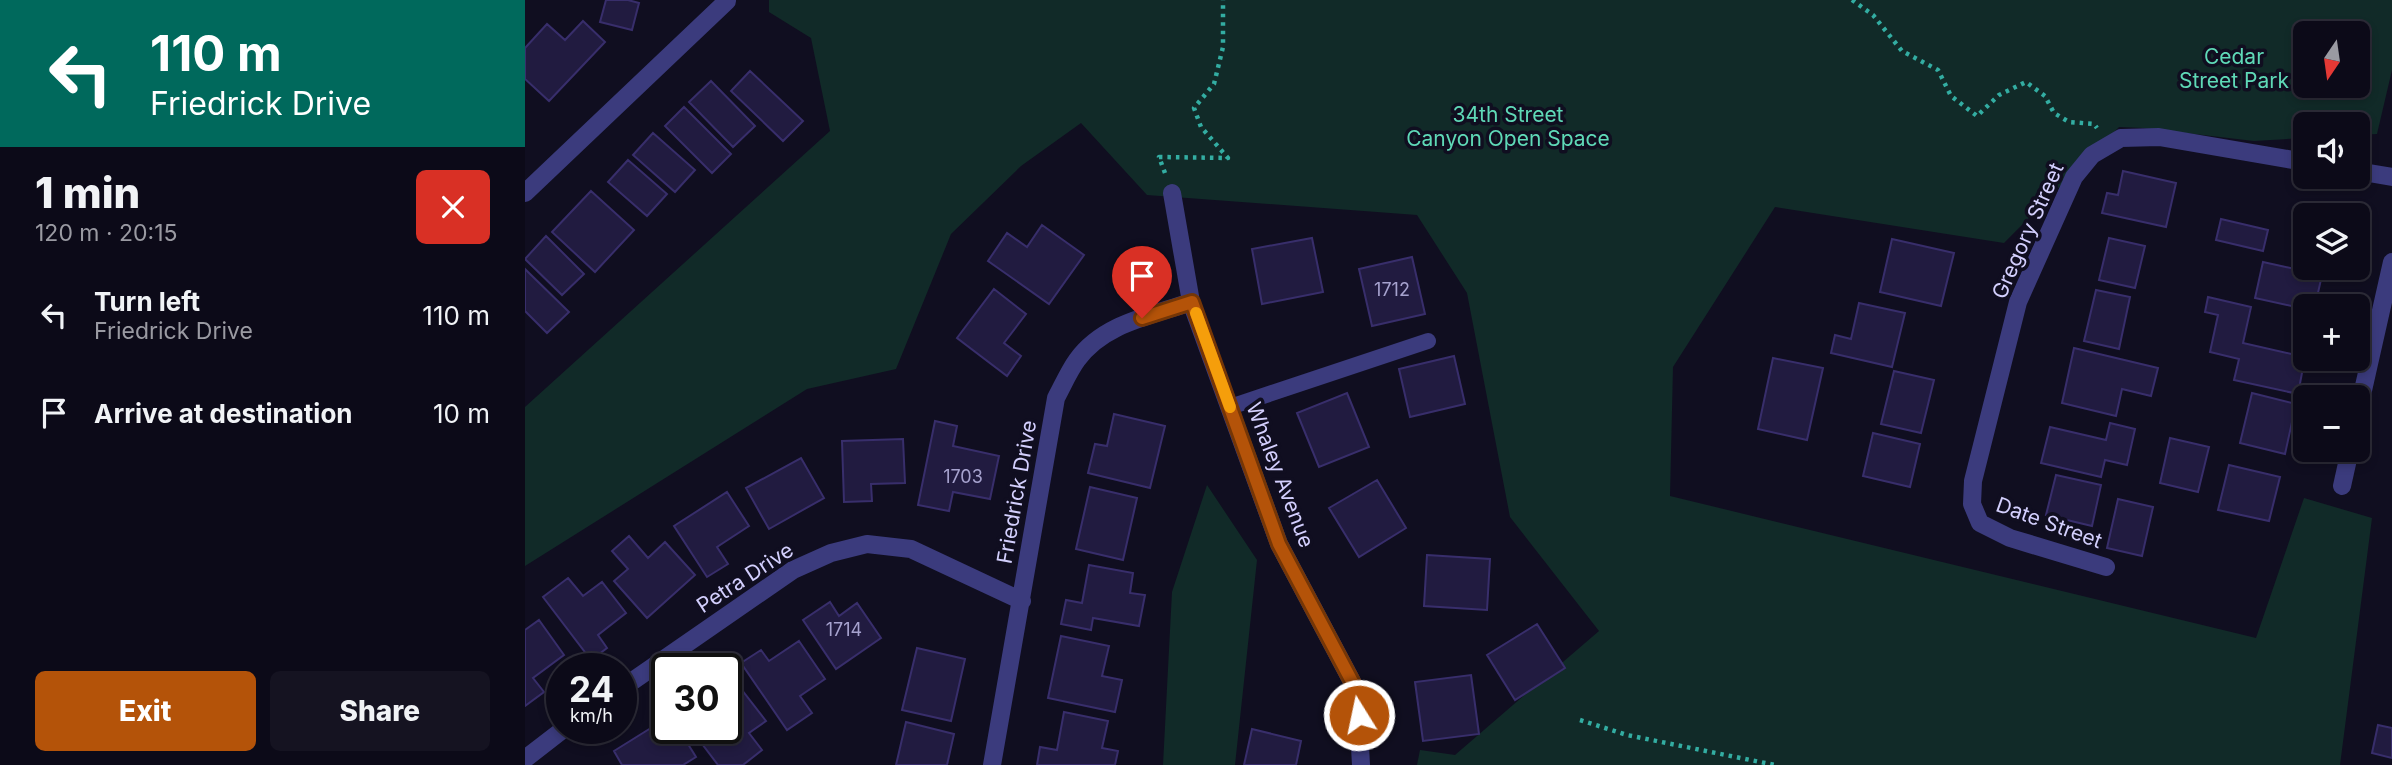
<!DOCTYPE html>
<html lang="en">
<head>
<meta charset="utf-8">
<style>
  :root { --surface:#0c0a18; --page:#151321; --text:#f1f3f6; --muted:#9a9aa2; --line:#2c2b37; --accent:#b45309 }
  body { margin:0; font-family:Inter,sans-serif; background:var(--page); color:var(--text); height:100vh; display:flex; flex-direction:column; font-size:26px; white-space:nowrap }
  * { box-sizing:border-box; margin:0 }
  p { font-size:23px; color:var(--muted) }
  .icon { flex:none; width:38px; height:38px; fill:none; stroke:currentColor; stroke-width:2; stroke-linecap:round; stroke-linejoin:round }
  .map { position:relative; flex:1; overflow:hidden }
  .panel { display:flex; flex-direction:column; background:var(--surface); width:525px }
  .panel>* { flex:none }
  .top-card { background:#00695c; color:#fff; overflow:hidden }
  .needle { width:46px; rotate:193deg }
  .tools { position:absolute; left:1768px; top:21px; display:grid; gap:14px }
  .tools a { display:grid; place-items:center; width:77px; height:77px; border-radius:10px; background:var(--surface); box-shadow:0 4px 10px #0003,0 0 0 2px var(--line); font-size:35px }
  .speed { position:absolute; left:21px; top:653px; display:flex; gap:14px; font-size:35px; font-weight:700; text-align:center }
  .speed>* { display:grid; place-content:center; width:91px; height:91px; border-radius:50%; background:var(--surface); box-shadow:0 4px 10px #0003,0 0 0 2px var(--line); line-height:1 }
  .speed small { font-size:18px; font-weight:400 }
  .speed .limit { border:4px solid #111; border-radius:10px; background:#fff; color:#111 }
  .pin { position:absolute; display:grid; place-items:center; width:60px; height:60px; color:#fff; margin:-72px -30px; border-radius:50% 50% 50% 0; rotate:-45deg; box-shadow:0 0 7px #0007 }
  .pin .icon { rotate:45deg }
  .me { position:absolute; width:77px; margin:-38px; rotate:350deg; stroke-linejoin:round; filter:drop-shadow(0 0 5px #0008) }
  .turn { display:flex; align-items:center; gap:24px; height:147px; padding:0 35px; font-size:32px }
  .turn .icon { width:91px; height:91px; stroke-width:2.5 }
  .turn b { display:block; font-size:49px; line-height:60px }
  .round { display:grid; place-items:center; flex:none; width:74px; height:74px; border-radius:10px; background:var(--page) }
  .headline { display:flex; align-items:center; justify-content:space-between; height:119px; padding:0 35px }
  h1 { font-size:42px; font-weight:800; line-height:52px }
  .button { display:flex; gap:14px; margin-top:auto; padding:14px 35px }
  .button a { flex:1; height:80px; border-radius:10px; background:var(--accent); color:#fff; font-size:28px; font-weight:800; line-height:80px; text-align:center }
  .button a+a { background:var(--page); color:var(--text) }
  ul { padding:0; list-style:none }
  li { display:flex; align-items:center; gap:21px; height:98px; padding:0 35px }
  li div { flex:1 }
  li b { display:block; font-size:26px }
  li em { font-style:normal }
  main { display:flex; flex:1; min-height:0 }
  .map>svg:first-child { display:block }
  .green { fill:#112a28; fill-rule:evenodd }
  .building { fill:#211b40; stroke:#382e6b; stroke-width:2 }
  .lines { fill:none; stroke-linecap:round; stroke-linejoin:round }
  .path { stroke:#33ada2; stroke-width:4.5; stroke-dasharray:3.5 5; stroke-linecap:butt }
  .lane { stroke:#3b3b7d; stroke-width:16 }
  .street { stroke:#3b3b7d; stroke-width:18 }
  .route-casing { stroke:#753606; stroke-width:18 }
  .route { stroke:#b45309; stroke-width:12 }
  .slow { stroke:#f59e0b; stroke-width:12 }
  .labels { text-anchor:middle; stroke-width:7; stroke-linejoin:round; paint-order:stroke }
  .number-label { font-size:18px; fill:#a6a2ce }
  .park-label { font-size:21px; fill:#5fd9b7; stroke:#100e20 }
  .street-label { font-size:21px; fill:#d3cffd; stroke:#100e20 }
</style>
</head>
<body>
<main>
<section class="panel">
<div class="top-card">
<div class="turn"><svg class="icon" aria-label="left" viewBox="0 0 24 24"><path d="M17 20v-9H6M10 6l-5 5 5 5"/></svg><div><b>110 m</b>Friedrick Drive</div></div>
</div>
<div class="headline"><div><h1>1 min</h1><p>120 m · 20:15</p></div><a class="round" style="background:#d93025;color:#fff"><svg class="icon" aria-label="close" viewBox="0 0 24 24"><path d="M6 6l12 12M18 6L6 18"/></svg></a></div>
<ul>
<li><svg class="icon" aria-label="left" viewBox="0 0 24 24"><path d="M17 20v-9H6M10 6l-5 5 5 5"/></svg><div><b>Turn left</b><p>Friedrick Drive</p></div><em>110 m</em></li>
<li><svg class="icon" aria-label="arrive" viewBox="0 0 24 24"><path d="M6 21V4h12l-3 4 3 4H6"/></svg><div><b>Arrive at destination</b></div><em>10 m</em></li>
</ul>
<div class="button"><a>Exit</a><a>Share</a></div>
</section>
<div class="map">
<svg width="1867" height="765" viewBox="0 0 1867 765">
  <rect width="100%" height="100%" fill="#100e20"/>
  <!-- green -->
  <path class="green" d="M 244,0 L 1867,0 L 1867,70 L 1852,134 L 1832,135 L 1832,124 L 1780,124 L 1780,138 L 1729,141 L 1618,128 L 1594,127 L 1479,243 L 1250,207 L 1148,367 L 1145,496 L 1731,638 L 1779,498 L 1847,518 L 1815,765 L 892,765 L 895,750 L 930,755 L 1074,631 L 985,517 L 942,293 L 892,215 L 622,195 L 556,123 L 496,166 L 426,234 L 371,369 L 282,389 L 0,566 L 0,407 L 305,131 L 286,38 L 244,12 ZM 1780,33 L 1832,33 L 1832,86 L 1780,86 Z
    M 682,485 L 732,560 L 710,765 L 638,765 L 647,592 Z"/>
  <!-- building -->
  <path class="building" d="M 81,0 L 103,0 L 114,3 L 107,30 L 75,22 Z
    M 58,21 L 80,42 L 24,101 L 0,79 L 0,48 L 22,24 L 40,40 Z
    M 225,71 L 278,121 L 258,141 L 206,91 Z
    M 186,81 L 230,126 L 208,147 L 164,102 Z
    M 159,107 L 206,154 L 187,173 L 140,126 Z
    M 128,133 L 170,170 L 150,192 L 108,155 Z
    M 103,160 L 142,194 L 122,216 L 83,182 Z
    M 1598,171 L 1651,183 L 1641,227 L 1577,213 L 1582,193 L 1593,195 Z
    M 66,191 L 109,230 L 70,272 L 27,232 Z
    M 1696,219 L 1743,230 L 1738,251 L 1691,240 Z
    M 1780,223 L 1780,263 L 1771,261 Z
    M 517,225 L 559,255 L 524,304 L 463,261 L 482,233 L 502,247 Z
    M 21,236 L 59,274 L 37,295 L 0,259 Z
    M 787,238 L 798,292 L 737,304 L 727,249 Z
    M 1584,238 L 1620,246 L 1610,288 L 1574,280 Z
    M 1367,239 L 1429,253 L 1416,306 L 1355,292 Z
    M 887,257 L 900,314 L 847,326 L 834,269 Z
    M 1738,262 L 1797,275 L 1790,306 L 1780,306 L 1780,309 L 1730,298 Z
    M 0,269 L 44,312 L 22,333 L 0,311 Z
    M 469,289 L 501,314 L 479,343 L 496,356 L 482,376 L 432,338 Z
    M 1571,290 L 1605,297 L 1594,349 L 1559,341 Z
    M 1683,297 L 1726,307 L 1718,343 L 1780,357 L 1773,394 L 1709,380 L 1714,359 L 1685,352 L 1693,315 L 1680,312 Z
    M 1334,303 L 1380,313 L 1367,367 L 1306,353 L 1310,335 L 1326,339 Z
    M 1549,348 L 1633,368 L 1626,396 L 1597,389 L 1591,416 L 1537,403 Z
    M 929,356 L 940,404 L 885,417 L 874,369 Z
    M 1248,358 L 1298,368 L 1282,440 L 1233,429 Z
    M 1369,371 L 1409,380 L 1396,433 L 1356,424 Z
    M 822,393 L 844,447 L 794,467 L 772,413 Z
    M 1727,393 L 1771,404 L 1760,454 L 1715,443 Z
    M 589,414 L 640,426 L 625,488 L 563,473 L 570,444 L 582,446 Z
    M 410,421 L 432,426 L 428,446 L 474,456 L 465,499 L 428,492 L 424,511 L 393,505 Z
    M 1585,423 L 1610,429 L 1602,465 L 1580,460 L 1576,477 L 1516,463 L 1525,427 L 1581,440 Z
    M 1348,433 L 1395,444 L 1385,487 L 1338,476 Z
    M 1645,438 L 1684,447 L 1673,492 L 1635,483 Z
    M 378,439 L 380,483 L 346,484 L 347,501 L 319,502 L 317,441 Z
    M 276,458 L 299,498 L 244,529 L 221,488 Z
    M 1704,465 L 1755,477 L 1744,521 L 1693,510 Z
    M 1531,475 L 1576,485 L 1567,526 L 1521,515 Z
    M 852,480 L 881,528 L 834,557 L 804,508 Z
    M 565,487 L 612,498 L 598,560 L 551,549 Z
    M 202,492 L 224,526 L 192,547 L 203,564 L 182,577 L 149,526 Z
    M 1593,499 L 1628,507 L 1617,556 L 1582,548 Z
    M 104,536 L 123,558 L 140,542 L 170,575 L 122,618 L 89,581 L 103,569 L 87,551 Z
    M 902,555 L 965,559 L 962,610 L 899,606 Z
    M 564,565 L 608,573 L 605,593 L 620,595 L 614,626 L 568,618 L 566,630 L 536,624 L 541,600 L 557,603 Z
    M 43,578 L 58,596 L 77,582 L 101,613 L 73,635 L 82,648 L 66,660 L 18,597 Z
    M 305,602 L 314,616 L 332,603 L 356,638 L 311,669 L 278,620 Z
    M 14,620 L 39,655 L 8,678 L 19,692 L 0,706 L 0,630 Z
    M 1012,624 L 1040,668 L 990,700 L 962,655 Z
    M 536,636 L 584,646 L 577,676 L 597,680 L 590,712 L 523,698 Z
    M 274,641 L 300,679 L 275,696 L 287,713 L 262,730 L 216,663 L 236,650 L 244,661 Z
    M 392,648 L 440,659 L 426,721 L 377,710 Z
    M 203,672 L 241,721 L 224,733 L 237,750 L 218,765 L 193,765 L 165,728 L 201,728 L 201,674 Z
    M 946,675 L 954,734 L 898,741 L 890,682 Z
    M 539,712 L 583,721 L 577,748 L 593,751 L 590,765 L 512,765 L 515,747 L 532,750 Z
    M 142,718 L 142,728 L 153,728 L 171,757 L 158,765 L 97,765 L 89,751 Z
    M 381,722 L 429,734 L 422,765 L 371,765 Z
    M 1853,725 L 1867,728 L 1867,758 L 1847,753 Z
    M 727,729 L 776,741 L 771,765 L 719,765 Z"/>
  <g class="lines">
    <!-- path -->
    <path class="path" d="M 1327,0 L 1348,15 L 1377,51 L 1413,70 L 1426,96 L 1452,116 L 1474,95 L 1501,82 L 1520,96 L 1529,113 L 1544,122 L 1569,124 L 1572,128
      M 640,173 L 634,157 L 703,158 L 676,127 L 669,108 L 689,84 L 698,47 L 698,0
      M 1055,720 L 1102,735 L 1250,765"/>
    <!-- lane -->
    <path class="lane" d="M 705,407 L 903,341"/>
    <!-- street -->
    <path class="street" d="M 1832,171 L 1867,177
      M 0,193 L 202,1
      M 647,193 L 666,302 L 754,544 L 832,691 L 836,765
      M 1832,417 L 1867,262
      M 1817,486 L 1825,450
      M 1581,567 L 1485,538 L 1455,523 L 1447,504 L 1448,481 L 1493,302 L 1549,177 L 1567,155 L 1596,138 L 1634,137 L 1780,162
      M 96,689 L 268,570 L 306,553 L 342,544 L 386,549 L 497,601
      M 0,759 L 40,728
      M 467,765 L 531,398 C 538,385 544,371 552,360 C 579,323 626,316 666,302"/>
  </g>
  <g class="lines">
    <!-- route casing -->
    <g class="route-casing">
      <path id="route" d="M 617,318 L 667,302 L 754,544 L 832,691 L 834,715"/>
    </g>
    <!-- route -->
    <use href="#route" class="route"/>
    <!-- slow -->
    <path class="slow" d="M 671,313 L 705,407"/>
  </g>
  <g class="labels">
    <!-- number labels -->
    <g class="number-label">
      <text x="867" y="296">1712</text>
      <text x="438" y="483">1703</text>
      <text x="319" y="636">1714</text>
    </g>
    <!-- park labels -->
    <g class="park-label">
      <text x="1709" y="64">Cedar<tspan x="1709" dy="24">Street Park</tspan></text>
      <text x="983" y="122">34th Street<tspan x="983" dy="24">Canyon Open Space</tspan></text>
    </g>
    <!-- street labels -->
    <g class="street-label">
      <text transform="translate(1503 231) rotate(-66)" y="7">Gregory Street</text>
      <text transform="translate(755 475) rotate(69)" y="7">Whaley Avenue</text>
      <text transform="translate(492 492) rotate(-80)" y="7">Friedrick Drive</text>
      <text transform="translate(1524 523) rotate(20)" y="7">Date Street</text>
      <text transform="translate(220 578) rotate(-33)" y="7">Petra Drive</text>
    </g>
  </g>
</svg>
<div class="tools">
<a><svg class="needle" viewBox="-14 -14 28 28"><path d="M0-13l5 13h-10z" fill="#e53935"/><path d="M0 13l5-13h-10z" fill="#9a9aa2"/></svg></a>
<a><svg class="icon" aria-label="sound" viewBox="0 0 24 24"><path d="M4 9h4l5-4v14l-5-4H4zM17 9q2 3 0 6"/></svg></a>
<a><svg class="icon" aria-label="layers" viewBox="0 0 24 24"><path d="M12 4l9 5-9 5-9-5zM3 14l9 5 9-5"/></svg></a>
<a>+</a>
<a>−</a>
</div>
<div class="speed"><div>24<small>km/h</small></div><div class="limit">30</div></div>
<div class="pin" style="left:617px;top:318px;background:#d93025"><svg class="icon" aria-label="arrive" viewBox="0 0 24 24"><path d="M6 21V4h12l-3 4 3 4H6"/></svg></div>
<svg class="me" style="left:834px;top:715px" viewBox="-20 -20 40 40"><circle r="17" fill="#b45309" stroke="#fff" stroke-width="3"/><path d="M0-11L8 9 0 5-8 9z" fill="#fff"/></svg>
</div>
</main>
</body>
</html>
